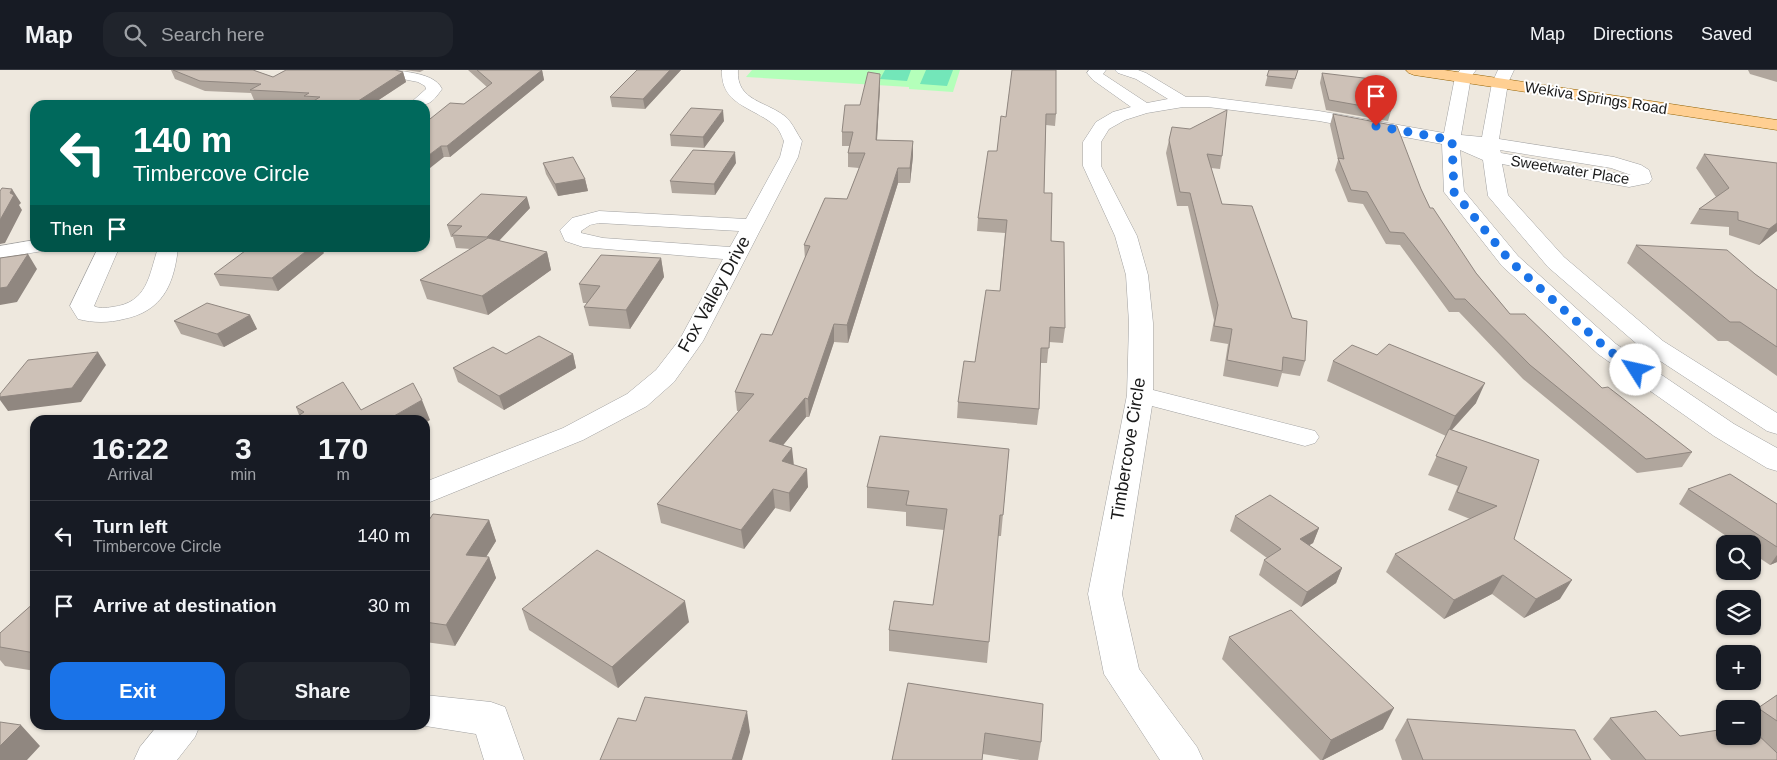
<!DOCTYPE html>
<html lang="en">
<head>
<meta charset="utf-8">
<style>
  :root { --surface:#171b24; --page:#20242c; --text:#f1f3f6; --muted:#9ea1a6; --line:#363941; --accent:#1a73e8 }
  body { margin:0; font-family:Arial,sans-serif; background:var(--page); color:var(--text); height:100vh; display:flex; flex-direction:column; font-size:19px; white-space:nowrap }
  * { box-sizing:border-box; margin:0 }
  p { font-size:16px; color:var(--muted) }
  .icon { flex:none; width:28px; height:28px; fill:none; stroke:currentColor; stroke-width:2; stroke-linecap:round; stroke-linejoin:round }
  .map { position:relative; flex:1; overflow:hidden }
  .details { position:absolute; left:30px; top:345px; width:400px; height:315px; display:flex; flex-direction:column; background:var(--surface); border-radius:15px; box-shadow:0 1px 4px #0004 }
  .details>* { flex:none }
  .hud { position:absolute; left:30px; top:30px; width:400px; height:152px; border-radius:15px; box-shadow:0 1px 4px #0004; background:#00695c; color:#fff; overflow:hidden }
  .buttons { position:absolute; left:1716px; top:465px; display:grid; gap:10px }
  .buttons a { display:grid; place-items:center; width:45px; height:45px; border-radius:10px; background:var(--surface); box-shadow:0 1px 4px #0004; font-size:25px }
  .pin { position:absolute; display:grid; place-items:center; width:42px; height:42px; color:#fff; margin:-51px -21px; border-radius:50% 50% 50% 0; rotate:-45deg; box-shadow:0 0 5px #0007 }
  .pin .icon { rotate:45deg }
  .me { position:absolute; width:55px; margin:-28px; rotate:305deg; stroke-linejoin:round; filter:drop-shadow(0 0 4px #0008) }
  .turn { display:flex; align-items:center; gap:18px; height:105px; padding:0 20px; font-size:22px }
  .turn .icon { width:65px; height:65px; stroke-width:2.5 }
  .turn b { display:block; font-size:35px; line-height:42px }
  .then { display:flex; align-items:center; height:48px; padding:0 20px; background:#0003; gap:10px; font-size:19px }
  .eta { display:flex; justify-content:space-evenly; align-items:center; height:85px; text-align:center }
  .eta b { font-size:30px; font-weight:700; line-height:35px }
  .action { display:flex; gap:10px; margin-top:auto; padding:10px 20px }
  .action a { flex:1; height:58px; border-radius:15px; background:var(--accent); color:#fff; font-size:20px; font-weight:700; line-height:58px; text-align:center }
  .action a+a { background:var(--page); color:var(--text) }
  ul { padding:0; list-style:none }
  li { display:flex; align-items:center; gap:15px; height:70px; padding:0 20px; border-top:1px solid var(--line) }
  li div { flex:1 }
  li b { display:block; font-size:19px }
  li em { font-style:normal }
  header { display:flex; align-items:center; gap:30px; box-sizing:border-box; height:70px; padding:0 25px; background:var(--surface); border-bottom:1px solid var(--line) }
  header strong { font-size:24px }
  nav { display:flex; gap:28px; margin-inline-start:auto; font-size:18px }
  .search { width:350px; height:45px; background:var(--page); display:flex; align-items:center; gap:12px; box-sizing:border-box; padding:0 18px; border-radius:15px; color:var(--muted); font-size:19px }
  .map>svg:first-child { display:block }
  .park { fill:#b4ffba }
  .pitch { fill:#73e6b9 }
  .lines { fill:none; stroke-linecap:round; stroke-linejoin:round }
  .minor-casing { stroke:#a1a1a1; stroke-width:1 }
  .major-casing { stroke:#916000; stroke-width:1 }
  .minor { fill:#fff; fill-rule:evenodd }
  .major { fill:#ffcf92; fill-rule:evenodd }
  .wall { fill:#b0a69d }
  .shaded-wall { fill:#908780 }
  .building { fill:#cdc1b7; stroke:#908780 }
  .route { stroke:#1a73e8; stroke-width:9; stroke-dasharray:0 16.2 }
  .labels { text-anchor:middle; stroke-width:4; stroke-linejoin:round; paint-order:stroke }
  .far-street-label { font-size:15px; fill:#1a1a1a; stroke:#fff }
  .street-label { font-size:18px; fill:#1a1a1a; stroke:#fff }
</style>
</head>
<body>
<header>
<strong>Map</strong>
<div class="search"><svg class="icon" aria-label="search" viewBox="0 0 24 24"><circle cx="10" cy="10" r="6"/><path d="M15 15l6 6"/></svg>Search here</div>
<nav><a>Map</a><a>Directions</a><a>Saved</a></nav>
</header>
<div class="map">
<svg width="1777" height="690" viewBox="0 0 1777 690">
  <rect width="100%" height="100%" fill="#eee8de"/>
  <!-- park -->
  <path class="park" d="M 752,0 L 960,0 L 953,22 L 909,19 L 909,17 L 746,7 Z"/>
  <!-- pitch -->
  <path class="pitch" d="M 885,0 L 911,0 L 907,11 L 880,9 Z
    M 926,0 L 953,0 L 947,16 L 920,14 Z"/>
  <g class="lines">
    <!-- minor casing -->
    <g class="minor-casing">
      <path id="minor" d="M 369,0 C 390,0 434,0 442,19 C 430,36 428,35 408,35 L 426,19 L 425,16 L 418,12 L 372,3 Z
        M 722,0 L 738,0 C 736,32 768,31 787,48 C 793,54 797,64 802,71 L 798,87 L 703,271 L 674,312 L 647,336 L 583,370 L 425,434 L 425,412 L 563,358 L 627,324 L 656,300 L 680,269 L 723,189 L 583,177 L 565,171 L 560,160 L 572,148 L 599,141 L 746,149 L 780,87 L 784,71 C 781,65 779,58 773,54 C 752,37 720,34 722,0 ZM 599,153 L 739,161 L 730,177 L 603,168 L 581,163 L 581,161 L 590,155 Z
        M 1089,0 L 1106,0 L 1103,4 L 1147,33 L 1168,29 L 1136,9 L 1118,3 L 1115,0 L 1138,0 L 1146,3 L 1186,27 L 1208,27 L 1319,41 L 1444,63 L 1455,7 L 1460,0 L 1476,0 L 1471,7 L 1461,65 L 1482,67 L 1492,13 L 1498,0 L 1514,0 L 1508,13 L 1499,69 L 1614,87 L 1641,95 L 1649,100 L 1652,109 L 1649,113 L 1629,117 L 1502,94 L 1508,125 L 1564,187 L 1663,271 L 1777,343 L 1777,364 L 1767,361 L 1645,281 L 1548,197 L 1488,126 L 1483,90 L 1460,80 L 1464,121 L 1518,186 L 1616,274 L 1734,354 L 1777,378 L 1777,401 L 1767,398 L 1714,366 L 1598,284 L 1502,196 L 1444,122 L 1442,74 L 1319,51 L 1208,37 L 1183,37 L 1147,43 L 1125,50 L 1109,59 L 1101,72 L 1101,96 L 1137,166 L 1148,205 L 1153,253 L 1153,320 L 1315,361 L 1319,367 L 1315,373 L 1305,376 L 1152,336 L 1122,524 L 1139,599 L 1197,677 L 1203,690 L 1160,690 L 1104,604 L 1088,524 L 1127,325 L 1129,253 L 1126,205 L 1115,166 L 1083,96 L 1083,72 L 1096,52 L 1113,42 L 1131,37 L 1093,10 L 1087,3 ZM 1500,80 L 1611,98 L 1631,105 L 1604,102 L 1501,83 Z
        M 35,170 L 35,178 L 45,178 L 43,181 L 0,188 L 0,176 Z
        M 98,178 L 119,178 L 94,236 C 99,239 106,238 112,237 C 148,233 149,205 158,178 L 178,178 C 174,214 163,241 124,249 C 109,253 93,253 78,249 L 70,236 Z
        M 425,625 L 491,632 L 505,637 L 524,690 L 484,690 L 476,664 L 419,655 L 425,655 Z
        M 158,655 L 200,655 L 195,667 L 177,690 L 134,690 L 140,677 Z"/>
    </g>
    <!-- major casing -->
    <g class="major-casing">
      <path id="major" d="M 1406,0 L 1444,0 L 1777,50 L 1777,60 L 1414,5 L 1409,3 Z"/>
    </g>
    <!-- minor -->
    <use href="#minor" class="minor"/>
    <!-- major -->
    <use href="#major" class="major"/>
  </g>
  <!-- wall -->
  <path class="wall" d="M 171,0 L 253,0 L 273,7 L 403,2 L 406,12 L 371,35 L 307,35 L 306,33 L 254,30 L 251,23 L 205,21 L 175,9 Z
    M 405,0 L 424,0 L 420,2 Z
    M 468,0 L 542,0 L 544,10 L 450,87 L 444,87 L 430,49 L 464,34 L 487,17 Z
    M 637,0 L 681,0 L 645,39 L 612,37 L 610,27 Z
    M 1012,0 L 1056,44 L 1055,56 L 1046,55 L 1044,123 L 1065,258 L 1063,273 L 1049,272 L 1047,293 L 1040,293 L 1039,339 L 1037,355 L 957,348 L 958,332 L 975,292 L 1000,221 L 1005,163 L 977,161 L 978,148 L 997,81 L 1006,47 Z
    M 1269,0 L 1298,0 L 1292,19 L 1265,16 Z
    M 1748,0 L 1777,0 L 1777,12 L 1750,4 Z
    M 1322,3 L 1391,41 L 1388,51 L 1326,40 L 1320,13 Z
    M 880,17 L 877,70 L 913,71 L 913,86 L 910,113 L 898,113 L 848,273 L 834,272 L 809,347 L 806,347 L 783,375 L 793,395 L 808,417 L 790,442 L 775,438 L 744,479 L 661,453 L 657,434 L 740,341 L 737,341 L 735,322 L 772,265 L 805,189 L 804,175 L 847,129 L 859,98 L 848,97 L 848,83 L 849,76 L 842,76 L 842,62 L 860,35 Z
    M 1333,44 L 1421,119 L 1430,138 L 1476,203 L 1510,244 L 1602,318 L 1692,382 L 1682,397 L 1637,403 L 1523,309 L 1459,242 L 1449,242 L 1400,175 L 1386,174 L 1363,134 L 1348,132 L 1335,100 L 1338,90 L 1330,55 Z
    M 724,51 L 704,78 L 671,76 L 670,65 Z
    M 1172,57 L 1222,86 L 1220,99 L 1211,98 L 1222,134 L 1305,291 L 1300,306 L 1282,303 L 1278,317 L 1223,306 L 1228,274 L 1210,271 L 1214,250 L 1188,136 L 1177,136 L 1166,83 Z
    M 1704,84 L 1777,93 L 1777,161 L 1759,175 L 1729,165 L 1729,157 L 1690,154 L 1699,139 L 1716,127 L 1696,98 Z
    M 543,93 L 585,109 L 588,121 L 558,126 L 546,104 Z
    M 736,93 L 715,125 L 672,123 L 670,111 Z
    M 530,138 L 499,171 L 547,182 L 551,200 L 488,245 L 427,229 L 420,210 L 471,179 L 456,178 L 453,167 L 451,167 L 447,155 Z
    M 1636,175 L 1755,204 L 1777,220 L 1777,306 L 1728,271 L 1718,271 L 1627,193 Z
    M 324,183 L 278,221 L 220,216 L 214,204 Z
    M 661,188 L 664,207 L 630,259 L 589,256 L 584,237 L 587,233 L 583,233 L 579,214 Z
    M 250,245 L 257,259 L 224,277 L 181,264 L 174,251 Z
    M 506,284 L 573,284 L 576,298 L 504,340 L 458,312 L 453,298 Z
    M 1333,291 L 1476,333 L 1452,360 L 1539,390 L 1514,469 L 1560,529 L 1524,548 L 1492,524 L 1444,549 L 1386,502 L 1395,484 L 1470,449 L 1448,440 L 1458,416 L 1428,405 L 1446,366 L 1327,311 Z
    M 296,337 L 361,340 L 430,350 L 299,345 Z
    M 1009,379 L 1001,466 L 998,466 L 987,593 L 889,581 L 889,560 L 933,535 L 944,460 L 906,456 L 906,442 L 867,438 L 867,417 Z
    M 1688,419 L 1777,434 L 1777,492 L 1770,495 L 1752,483 L 1752,474 L 1738,474 L 1679,434 Z
    M 1235,446 L 1319,458 L 1313,473 L 1309,475 L 1342,498 L 1336,513 L 1301,537 L 1259,505 L 1264,490 L 1267,488 L 1230,461 Z
    M 489,450 L 496,471 L 486,487 L 489,487 L 496,508 L 455,576 L 425,572 L 425,456 Z
    M 35,532 L 35,601 L 5,596 L 0,590 L 0,563 Z
    M 522,539 L 689,552 L 618,618 L 529,560 Z
    M 1229,567 L 1383,659 L 1323,690 L 1320,690 L 1222,589 Z
    M 908,613 L 1041,672 L 1038,690 L 1020,690 L 983,684 L 982,690 L 892,690 Z
    M 1777,625 L 1777,690 L 1611,690 L 1593,669 L 1610,648 L 1680,666 L 1752,666 L 1752,644 L 1758,638 Z
    M 1407,649 L 1591,690 L 1402,690 L 1395,670 Z"/>
  <!-- shaded-wall -->
  <path class="shaded-wall" d="M 542,0 L 544,10 L 450,87 L 447,76 Z
    M 670,0 L 681,0 L 645,39 L 643,29 Z
    M 403,2 L 406,12 L 371,35 L 352,35 Z
    M 880,4 L 880,17 L 876,85 L 876,70 Z
    M 723,40 L 724,51 L 704,78 L 703,67 Z
    M 913,71 L 913,86 L 910,113 L 910,98 Z
    M 441,76 L 444,87 L 425,102 L 425,88 Z
    M 735,82 L 736,93 L 715,125 L 714,114 Z
    M 898,98 L 898,113 L 848,273 L 847,255 Z
    M 585,109 L 588,121 L 558,126 L 555,114 Z
    M 12,119 L 21,133 L 19,135 L 22,140 L 5,173 L 0,174 L 0,150 L 10,123 Z
    M 527,127 L 530,138 L 490,180 L 487,167 Z
    M 1777,153 L 1777,161 L 1759,175 L 1769,159 Z
    M 310,178 L 321,178 L 324,183 L 278,221 L 272,208 Z
    M 547,182 L 551,200 L 488,245 L 482,226 Z
    M 28,184 L 37,199 L 17,232 L 0,235 L 0,218 Z
    M 661,188 L 664,207 L 630,259 L 626,240 Z
    M 250,245 L 257,259 L 224,277 L 217,264 Z
    M 834,254 L 834,272 L 809,347 L 808,329 Z
    M 98,282 L 106,295 L 81,332 L 8,341 L 0,330 L 0,327 Z
    M 573,284 L 576,298 L 504,340 L 499,326 Z
    M 1485,313 L 1476,333 L 1446,366 L 1455,346 Z
    M 805,328 L 806,347 L 771,390 L 769,371 Z
    M 422,330 L 430,350 L 425,353 L 425,350 L 387,350 Z
    M 792,378 L 794,396 L 782,391 Z
    M 807,399 L 808,417 L 790,442 L 789,423 Z
    M 773,419 L 775,438 L 744,479 L 741,460 Z
    M 489,450 L 496,471 L 474,506 L 466,485 Z
    M 1319,458 L 1313,473 L 1295,484 L 1300,469 Z
    M 1777,485 L 1777,492 L 1770,495 Z
    M 489,487 L 496,508 L 455,576 L 446,555 Z
    M 1342,498 L 1336,513 L 1301,537 L 1307,522 Z
    M 1503,505 L 1492,524 L 1444,549 L 1454,530 Z
    M 1572,510 L 1560,529 L 1524,548 L 1536,529 Z
    M 685,531 L 689,552 L 618,618 L 612,597 Z
    M 1394,638 L 1383,659 L 1323,690 L 1322,690 L 1331,670 Z
    M 747,641 L 750,662 L 742,690 L 732,690 Z
    M 21,655 L 40,676 L 27,690 L 0,690 L 0,676 Z"/>
  <!-- building -->
  <path class="building" d="M 173,0 L 253,0 L 273,7 L 286,0 L 395,0 L 403,2 L 352,35 L 307,35 L 320,27 L 304,26 L 309,23 L 250,20 L 261,14 L 200,11 Z
    M 477,0 L 542,0 L 447,76 L 441,76 L 425,88 L 425,49 L 430,49 L 450,33 L 464,34 L 492,13 Z
    M 637,0 L 670,0 L 643,29 L 610,27 Z
    M 1012,0 L 1056,0 L 1056,44 L 1046,44 L 1044,123 L 1052,123 L 1051,171 L 1064,172 L 1065,258 L 1050,257 L 1049,278 L 1041,278 L 1039,339 L 958,332 L 964,291 L 975,292 L 986,220 L 1000,221 L 1007,150 L 978,148 L 988,81 L 997,81 L 1001,46 L 1006,47 Z
    M 1269,0 L 1298,0 L 1295,9 L 1267,6 Z
    M 868,2 L 880,4 L 876,70 L 913,71 L 910,98 L 898,98 L 847,255 L 834,254 L 808,329 L 805,328 L 769,371 L 792,378 L 782,391 L 807,399 L 789,423 L 773,419 L 741,460 L 657,434 L 754,324 L 735,322 L 761,264 L 772,265 L 810,176 L 804,175 L 825,128 L 847,129 L 865,83 L 848,83 L 853,62 L 842,62 L 845,35 L 860,35 Z
    M 1322,3 L 1380,10 L 1391,41 L 1329,30 Z
    M 691,38 L 723,40 L 703,67 L 670,65 Z
    M 1227,40 L 1222,86 L 1207,84 L 1222,134 L 1252,136 L 1292,248 L 1307,251 L 1305,291 L 1283,287 L 1282,301 L 1227,290 L 1232,259 L 1214,256 L 1218,235 L 1190,123 L 1180,122 L 1169,70 L 1172,57 L 1190,59 Z
    M 1333,44 L 1397,56 L 1421,119 L 1430,138 L 1433,138 L 1476,203 L 1510,244 L 1525,244 L 1602,318 L 1608,317 L 1692,382 L 1646,389 L 1530,295 L 1465,229 L 1455,229 L 1404,163 L 1390,162 L 1367,122 L 1351,120 L 1338,88 L 1344,89 Z
    M 693,80 L 735,82 L 714,114 L 670,111 Z
    M 1704,84 L 1777,93 L 1777,153 L 1769,159 L 1738,150 L 1738,142 L 1699,139 L 1729,118 Z
    M 573,87 L 585,109 L 555,114 L 543,93 Z
    M 2,118 L 12,119 L 10,123 L 14,125 L 0,150 L 0,121 Z
    M 481,124 L 527,127 L 487,167 L 452,165 L 462,156 L 447,155 Z
    M 488,168 L 547,182 L 482,226 L 420,210 Z
    M 1636,175 L 1727,180 L 1755,204 L 1777,220 L 1777,277 L 1740,252 L 1730,252 Z
    M 249,178 L 310,178 L 272,208 L 214,204 Z
    M 28,184 L 7,217 L 0,218 L 0,188 Z
    M 601,185 L 661,188 L 626,240 L 584,237 L 600,216 L 579,214 Z
    M 207,233 L 250,245 L 217,264 L 174,251 Z
    M 539,266 L 573,284 L 499,326 L 453,298 L 493,277 L 506,284 Z
    M 1389,274 L 1485,313 L 1455,346 L 1333,291 L 1352,275 L 1377,285 Z
    M 98,282 L 72,318 L 0,327 L 0,324 L 28,290 Z
    M 343,312 L 361,340 L 413,313 L 422,330 L 387,350 L 292,350 L 304,342 L 296,337 Z
    M 1449,359 L 1539,390 L 1514,469 L 1572,510 L 1536,529 L 1503,505 L 1454,530 L 1395,484 L 1497,436 L 1457,422 L 1467,397 L 1436,386 Z
    M 880,366 L 1009,379 L 1003,445 L 1000,445 L 989,572 L 889,560 L 894,531 L 933,535 L 947,439 L 906,435 L 909,421 L 867,417 Z
    M 1730,404 L 1777,434 L 1777,477 L 1688,419 Z
    M 1270,425 L 1319,458 L 1300,469 L 1342,498 L 1307,522 L 1264,490 L 1281,479 L 1235,446 Z
    M 433,444 L 489,450 L 466,485 L 489,487 L 446,555 L 425,552 L 425,456 Z
    M 597,480 L 685,531 L 612,597 L 522,539 Z
    M 35,532 L 35,583 L 0,577 L 0,563 Z
    M 1291,540 L 1394,638 L 1331,670 L 1229,567 Z
    M 908,613 L 1043,634 L 1041,672 L 985,663 L 982,690 L 892,690 Z
    M 1777,625 L 1777,651 L 1758,638 Z
    M 645,627 L 747,641 L 732,690 L 600,690 L 618,648 L 636,651 Z
    M 1656,641 L 1680,666 L 1725,659 L 1725,666 L 1752,666 L 1752,659 L 1777,683 L 1777,690 L 1646,690 L 1610,648 Z
    M 1407,649 L 1575,660 L 1591,690 L 1423,690 Z
    M 0,652 L 21,655 L 0,676 Z"/>
  <g class="lines">
    <!-- route -->
    <path class="route" d="M 1376,56 L 1452,70 L 1454,122 L 1510,191 L 1607,279 L 1636,300"/>
  </g>
  <g class="labels">
    <!-- far-street labels -->
    <g class="far-street-label">
      <text transform="translate(1596 28) rotate(9)" y="5">Wekiva Springs Road</text>
      <text transform="translate(1570 100) rotate(9)" y="5">Sweetwater Place</text>
    </g>
    <!-- street labels -->
    <g class="street-label">
      <text transform="translate(714 224) rotate(-61)" y="6">Fox Valley Drive</text>
      <text transform="translate(1128 379) rotate(-81)" y="6">Timbercove Circle</text>
    </g>
  </g>
</svg>
<div class="buttons">
<a><svg class="icon" aria-label="search" viewBox="0 0 24 24"><circle cx="10" cy="10" r="6"/><path d="M15 15l6 6"/></svg></a>
<a><svg class="icon" aria-label="layers" viewBox="0 0 24 24"><path d="M12 4l9 5-9 5-9-5zM3 14l9 5 9-5"/></svg></a>
<a>+</a>
<a>−</a>
</div>
<div class="pin" style="left:1376px;top:56px;background:#d93025"><svg class="icon" aria-label="arrive" viewBox="0 0 24 24"><path d="M6 21V4h12l-3 4 3 4H6"/></svg></div>
<svg class="me" style="left:1636px;top:300px" viewBox="-20 -20 40 40"><circle r="19" fill="#fff"/><path d="M0-13L10 11 0 6-10 11z" fill="#1a73e8"/></svg>
<div class="hud">
<div class="turn"><svg class="icon" aria-label="left" viewBox="0 0 24 24"><path d="M17 20v-9H6M10 6l-5 5 5 5"/></svg><div><b>140 m</b>Timbercove Circle</div></div>
<div class="then">Then<svg class="icon" aria-label="arrive" viewBox="0 0 24 24"><path d="M6 21V4h12l-3 4 3 4H6"/></svg></div>
</div>
<section class="details">
<div class="eta">
<div><b>16:22</b><p>Arrival</p></div>
<div><b>3</b><p>min</p></div>
<div><b>170</b><p>m</p></div>
</div>
<ul>
<li><svg class="icon" aria-label="left" viewBox="0 0 24 24"><path d="M17 20v-9H6M10 6l-5 5 5 5"/></svg><div><b>Turn left</b><p>Timbercove Circle</p></div><em>140 m</em></li>
<li><svg class="icon" aria-label="arrive" viewBox="0 0 24 24"><path d="M6 21V4h12l-3 4 3 4H6"/></svg><div><b>Arrive at destination</b></div><em>30 m</em></li>
</ul>
<div class="action"><a>Exit</a><a>Share</a></div>
</section>
</div>
</body>
</html>
